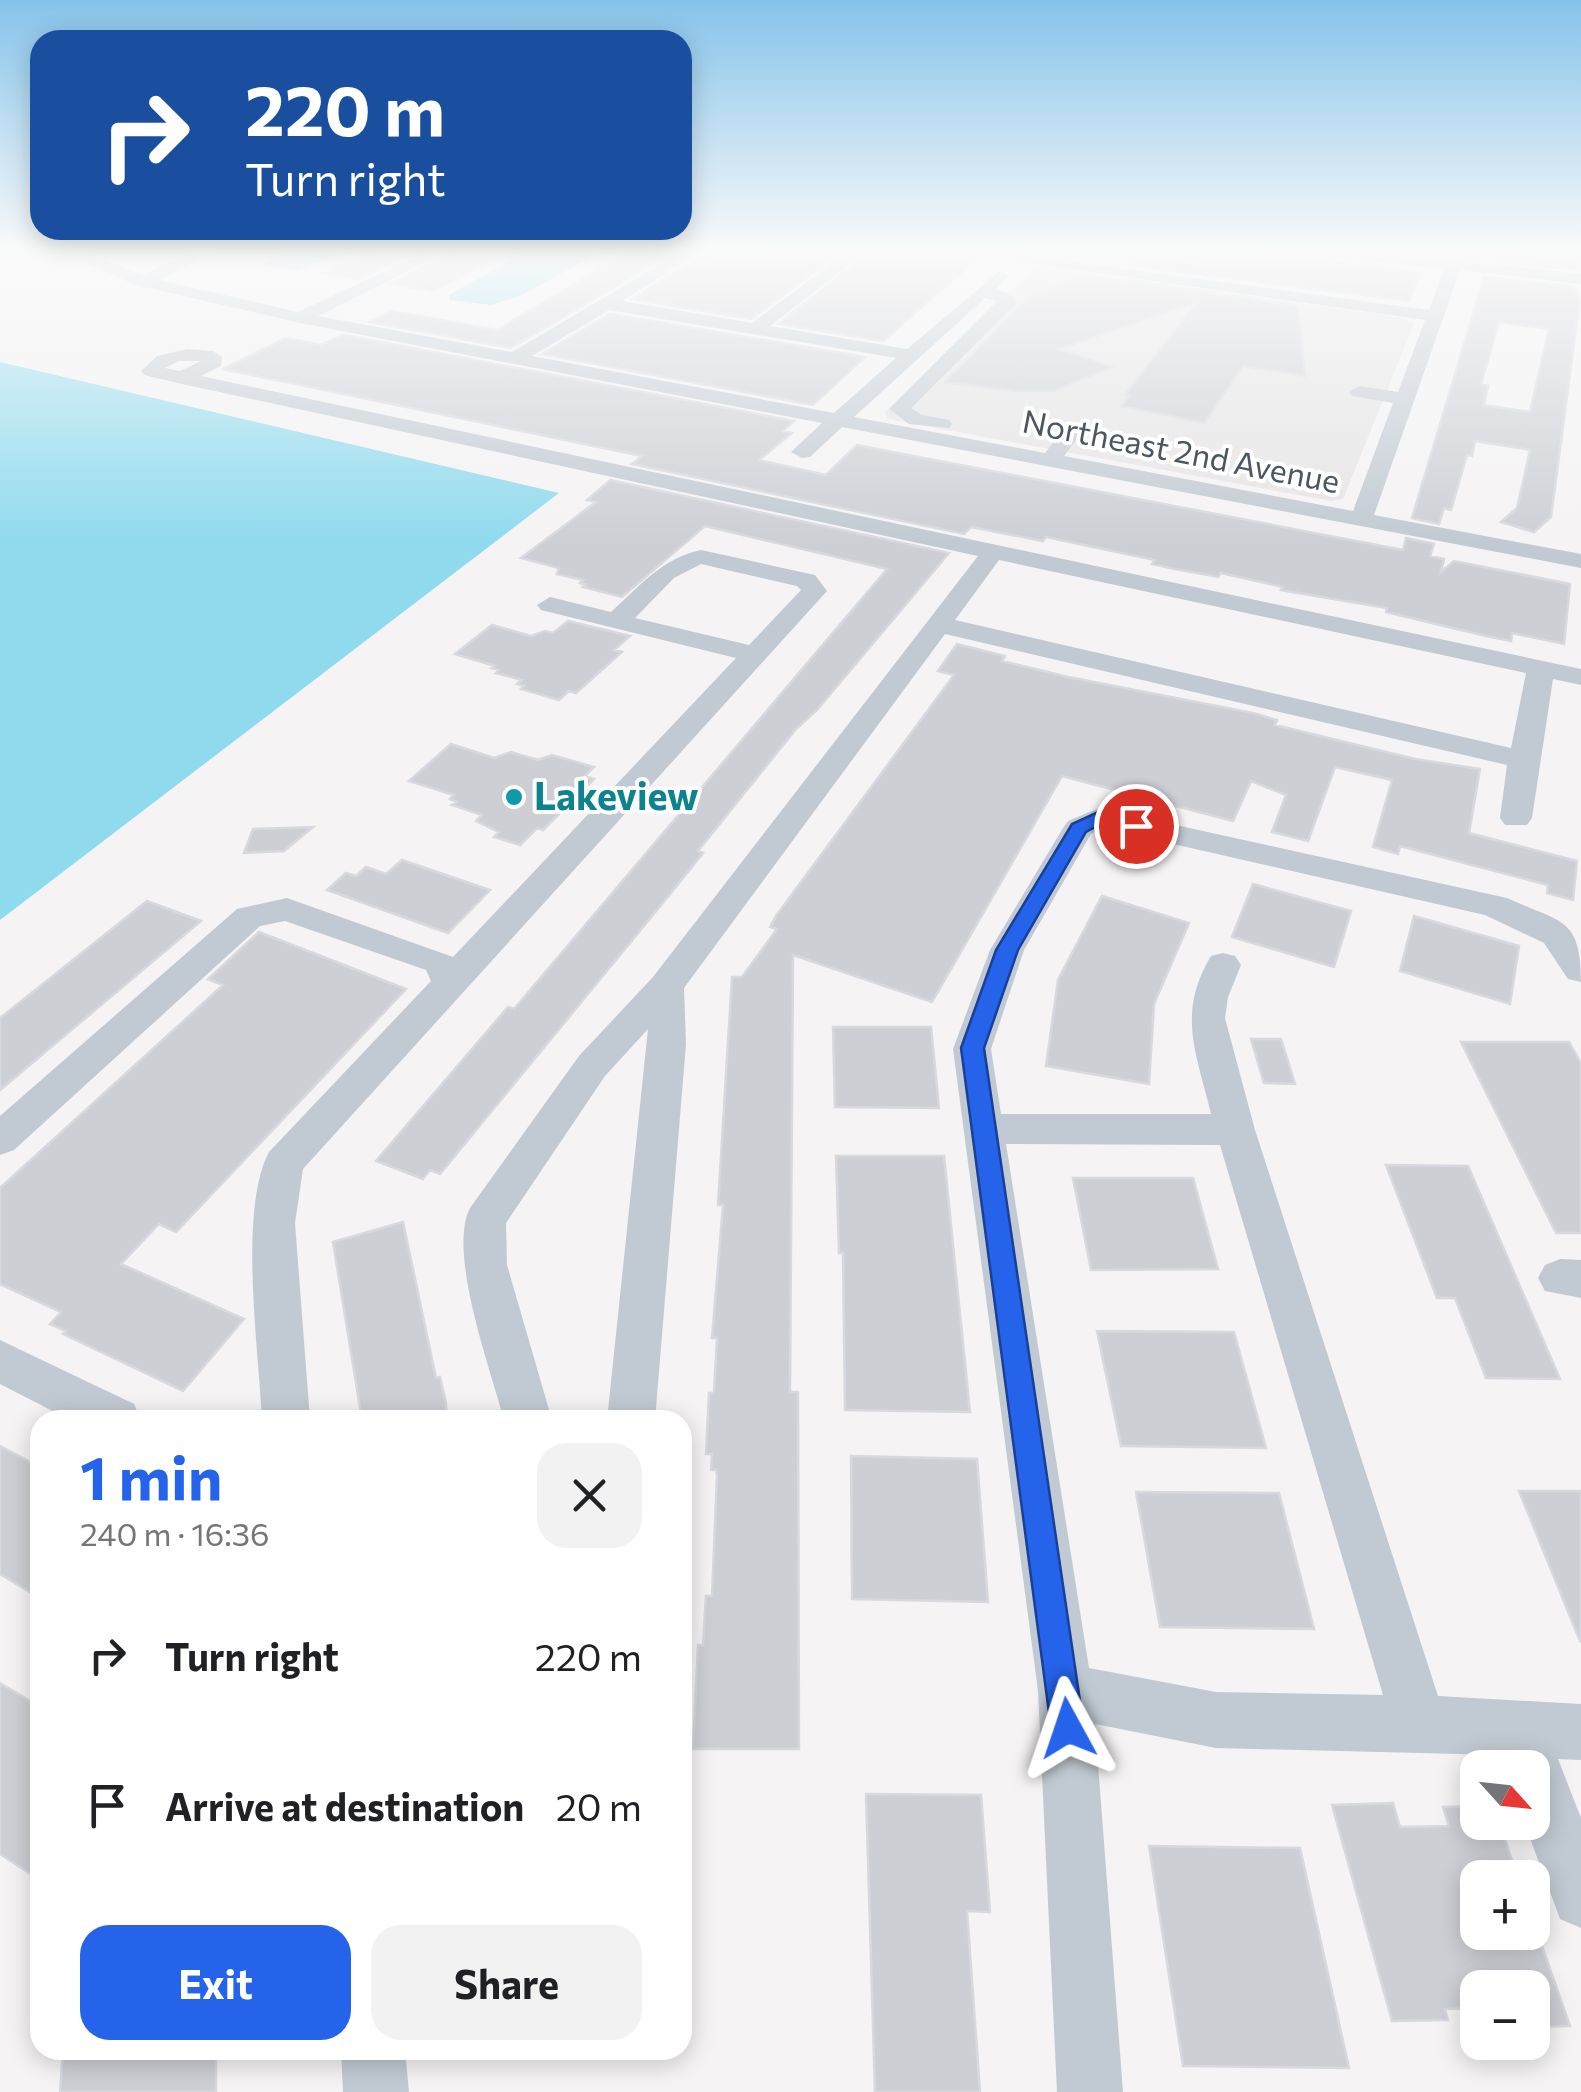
<!DOCTYPE html>
<html lang="en">
<head>
<meta charset="utf-8">
<style>
  :root { --surface:#fff; --page:#f2f2f2; --text:#202124; --muted:#757577; --accent:#2563eb }
  body { margin:0; font-family:Commissioner,sans-serif; background:var(--page); color:var(--text); height:100vh; display:flex; flex-direction:column; font-size:38px; white-space:nowrap }
  * { box-sizing:border-box; margin:0 }
  p { font-size:32px; color:var(--muted) }
  .icon { flex:none; width:55px; height:55px; fill:none; stroke:currentColor; stroke-width:2; stroke-linecap:round; stroke-linejoin:round }
  .map { position:relative; flex:1; overflow:hidden }
  .drawer { position:absolute; left:30px; top:1410px; width:662px; height:650px; display:flex; flex-direction:column; background:var(--surface); border-radius:30px; box-shadow:0 5px 25px #0003 }
  .drawer>* { flex:none }
  .top-card { position:absolute; left:30px; top:30px; width:662px; height:210px; border-radius:30px; box-shadow:0 5px 25px #0003; background:#1a4fa0; color:#fff; overflow:hidden }
  .needle { width:65px; rotate:117deg }
  .tools { position:absolute; left:1460px; top:1750px; display:grid; gap:20px }
  .tools a { display:grid; place-items:center; width:90px; height:90px; border-radius:20px; background:var(--surface); box-shadow:0 5px 25px #0003; font-size:50px }
  .pin { position:absolute; display:grid; place-items:center; width:85px; height:85px; color:#fff; margin:-42px; border:5px solid #fff; border-radius:50%; box-shadow:0 2px 10px #0007 }
  .me { position:absolute; width:110px; margin:-55px; rotate:355deg; stroke-linejoin:round; filter:drop-shadow(0 0 8px #0008) }
  .turn { display:flex; align-items:center; gap:35px; height:210px; padding:0 50px; font-size:45px }
  .turn .icon { width:130px; height:130px; stroke-width:2.5 }
  .turn b { display:block; font-size:70px; line-height:85px }
  .round { display:grid; place-items:center; flex:none; width:105px; height:105px; border-radius:30px; background:var(--page) }
  .headline { display:flex; align-items:center; justify-content:space-between; height:170px; padding:0 50px }
  h1 { font-size:60px; font-weight:700; line-height:75px; color:var(--accent) }
  .cta { display:flex; gap:20px; margin-top:auto; padding:20px 50px }
  .cta a { flex:1; height:115px; border-radius:30px; background:var(--accent); color:#fff; font-size:40px; font-weight:700; line-height:115px; text-align:center }
  .cta a+a { background:var(--page); color:var(--text) }
  ul { padding:0; list-style:none }
  li { display:flex; align-items:center; gap:30px; height:150px; padding:0 50px }
  li div { flex:1 }
  li b { display:block; font-size:38px }
  li em { font-style:normal }
  .map>svg:first-child { display:block }
  .education { fill:#e6e4e5 }
  .water { fill:#90daee }
  .building { fill:#cdcfd5; stroke:#d7d9de; stroke-width:2.5; fill-rule:evenodd }
  .lines { fill:none; stroke-linecap:round; stroke-linejoin:round }
  .minor { fill:#c1cad2; fill-rule:evenodd }
  .route { fill:#2563eb; stroke:#184099; stroke-width:2.5 }
  .culture-dot { fill:#0f9aa8; stroke:#fff; stroke-width:4 }
  .labels { text-anchor:middle; stroke-width:8; stroke-linejoin:round; paint-order:stroke }
  .far-street-label { font-size:32px; fill:#4a5661; stroke:#fff }
  .culture-label { font-size:38px; font-weight:bold; fill:#0d838f; stroke:#fff; text-anchor:start }
</style>
</head>
<body>
<div class="map">
<svg width="1581" height="2092" viewBox="0 0 1581 2092">
  <rect width="100%" height="100%" fill="#f5f3f3"/>
  <!-- education -->
  <path class="education" d="M 1045,267 L 1404,318 L 1414,324 L 1343,499 L 1331,501 L 887,419 L 885,412 L 1034,268 Z"/>
  <!-- water -->
  <path class="water" d="M 288,251 L 346,251 L 298,271 L 263,265 Z
    M 528,251 L 602,251 L 520,296 L 491,305 L 450,300 L 449,295 Z
    M 0,362 L 559,493 L 0,920 Z"/>
  <!-- building -->
  <path class="building" d="M 371,251 L 419,251 L 360,279 L 323,273 Z
    M 452,251 L 512,251 L 433,291 L 391,284 Z
    M 630,251 L 667,256 L 511,348 L 370,322 L 392,311 L 497,330 Z
    M 728,251 L 782,258 L 804,251 L 843,251 L 751,319 L 632,299 L 694,260 L 708,262 Z
    M 871,251 L 986,251 L 883,341 L 779,324 Z
    M 1212,251 L 1258,251 L 1421,273 L 1409,301 L 1126,265 L 1152,257 L 1203,263 Z
    M 1581,251 L 1579,270 L 1491,260 L 1495,252 Z
    M 1090,276 L 1298,306 L 1305,376 L 1243,366 L 1204,423 L 1122,406 L 1129,396 L 1125,395 L 1196,303 L 1059,349 L 1112,367 L 1054,391 L 1015,391 L 945,382 L 1033,293 Z
    M 1484,277 L 1573,287 L 1580,299 L 1551,517 L 1534,532 L 1501,522 L 1517,508 L 1530,450 L 1475,441 L 1472,456 L 1467,455 L 1451,510 L 1444,508 L 1439,524 L 1412,518 ZM 1499,322 L 1549,329 L 1530,412 L 1484,405 L 1488,386 L 1481,384 Z
    M 610,314 L 865,357 L 813,405 L 542,354 Z
    M 344,335 L 794,421 L 783,431 L 792,433 L 759,460 L 826,475 L 857,445 L 1403,550 L 1406,538 L 1434,544 L 1430,556 L 1444,559 L 1441,572 L 1454,561 L 1570,584 L 1564,644 L 1512,633 L 1511,641 L 1486,636 L 1386,612 L 1387,608 L 1281,590 L 1283,587 L 1221,573 L 1218,577 L 1170,568 L 1152,564 L 1155,560 L 1046,537 L 1043,541 L 971,527 L 964,534 L 632,464 L 642,456 L 223,369 L 286,338 L 320,345 Z
    M 610,480 L 949,553 L 817,710 L 796,729 L 698,851 L 703,853 L 671,893 L 440,1174 L 430,1170 L 423,1179 L 376,1161 L 508,1007 L 514,1009 L 887,569 L 705,526 L 622,597 L 583,587 L 586,585 L 580,583 L 583,580 L 557,574 L 559,568 L 521,558 L 596,502 L 587,500 Z
    M 568,621 L 630,636 L 614,650 L 622,652 L 576,693 L 569,691 L 559,700 L 521,689 L 524,686 L 517,684 L 522,680 L 496,673 L 499,670 L 492,668 L 495,666 L 455,654 L 492,625 L 531,636 L 545,631 L 553,633 Z
    M 957,644 L 1005,656 L 1002,661 L 1068,677 L 1253,713 L 1277,720 L 1275,725 L 1415,759 L 1480,769 L 1469,833 L 1577,861 L 1573,900 L 1547,893 L 1548,885 L 1400,846 L 1398,854 L 1373,847 L 1392,780 L 1335,767 L 1308,841 L 1272,832 L 1286,795 L 1251,781 L 1233,821 L 1062,776 L 932,1002 L 793,955 L 790,1392 L 798,1392 L 799,1749 L 693,1749 L 698,1645 L 703,1645 L 706,1596 L 712,1596 L 717,1475 L 716,1470 L 711,1470 L 712,1454 L 706,1454 L 709,1393 L 714,1393 L 717,1338 L 712,1338 L 723,1205 L 718,1205 L 732,977 L 742,977 L 777,929 L 770,927 L 776,916 L 954,675 L 938,671 Z
    M 451,744 L 494,758 L 511,752 L 538,760 L 552,755 L 594,767 L 585,776 L 594,779 L 543,830 L 537,828 L 520,845 L 494,837 L 499,832 L 476,821 L 482,815 L 452,805 L 457,802 L 450,799 L 454,795 L 409,781 Z
    M 313,827 L 284,851 L 244,853 L 253,829 Z
    M 402,860 L 490,890 L 448,933 L 327,890 L 346,873 L 356,876 L 366,867 L 386,874 Z
    M 1253,884 L 1351,911 L 1334,967 L 1232,937 Z
    M 1102,896 L 1189,923 L 1154,1004 L 1149,1084 L 1046,1066 L 1058,980 Z
    M 147,901 L 201,921 L 0,1090 L 0,1018 Z
    M 1414,916 L 1519,946 L 1510,1004 L 1400,971 Z
    M 259,932 L 406,989 L 176,1232 L 159,1224 L 121,1264 L 244,1319 L 183,1391 L 63,1334 L 66,1331 L 50,1324 L 61,1312 L 0,1284 L 0,1188 L 223,985 L 208,979 Z
    M 833,1027 L 931,1027 L 939,1108 L 835,1107 Z
    M 1251,1039 L 1281,1039 L 1295,1084 L 1264,1083 Z
    M 1461,1042 L 1569,1042 L 1581,1063 L 1581,1233 L 1556,1233 Z
    M 836,1156 L 944,1156 L 970,1412 L 845,1410 L 843,1253 L 839,1253 Z
    M 1386,1165 L 1468,1166 L 1560,1379 L 1486,1378 L 1455,1298 L 1437,1298 Z
    M 1073,1178 L 1193,1178 L 1218,1269 L 1091,1270 Z
    M 403,1222 L 436,1378 L 440,1377 L 446,1403 L 447,1420 L 362,1420 L 333,1242 Z
    M 1097,1331 L 1234,1332 L 1266,1448 L 1121,1446 Z
    M 0,1446 L 40,1467 L 40,1598 L 0,1574 Z
    M 851,1456 L 977,1459 L 988,1602 L 852,1599 Z
    M 1519,1491 L 1581,1491 L 1581,1640 L 1580,1641 Z
    M 1136,1492 L 1279,1493 L 1314,1629 L 1160,1627 Z
    M 0,1683 L 40,1707 L 40,1880 L 0,1854 Z
    M 866,1794 L 981,1795 L 990,1912 L 967,1911 L 980,2092 L 875,2092 Z
    M 1393,1803 L 1400,1827 L 1449,1826 L 1443,1807 L 1478,1806 L 1478,1822 L 1499,1822 L 1518,1878 L 1478,1878 L 1478,1932 L 1532,1932 L 1536,1929 L 1570,2026 L 1532,2027 L 1532,1988 L 1478,1988 L 1478,2008 L 1445,2009 L 1448,2020 L 1392,2021 L 1332,1805 Z
    M 1149,1846 L 1300,1848 L 1349,2068 L 1183,2066 Z
    M 63,2050 L 216,2050 L 216,2092 L 60,2092 Z"/>
  <g class="lines">
    <!-- minor -->
    <path class="minor" d="M 59,251 L 81,251 L 142,275 L 196,251 L 217,251 L 159,280 L 298,312 L 428,251 L 449,251 L 318,316 L 512,352 L 683,251 L 702,251 L 622,301 L 752,323 L 849,251 L 867,251 L 770,326 L 907,349 L 1000,271 L 1008,276 L 995,290 L 1009,293 L 1017,303 L 911,408 L 922,415 L 949,420 L 952,424 L 949,428 L 909,424 L 889,409 L 997,301 L 985,298 L 854,417 L 1045,453 L 1064,429 L 1071,427 L 1081,433 L 1064,456 L 1353,511 L 1393,403 L 1352,396 L 1349,392 L 1359,386 L 1398,392 L 1425,320 L 1021,262 L 1015,260 L 1015,254 L 1429,310 L 1444,269 L 1330,256 L 1322,251 L 1374,251 L 1581,274 L 1581,284 L 1460,270 L 1374,515 L 1581,554 L 1581,568 L 842,427 L 810,457 L 802,458 L 791,452 L 822,423 L 300,323 L 136,285 ZM 609,310 L 896,358 L 834,413 L 532,356 Z
      M 187,349 L 213,351 L 222,357 L 221,366 L 201,376 L 1581,669 L 1581,685 L 1553,679 L 1532,818 L 1527,825 L 1505,825 L 1500,818 L 1507,765 L 945,634 L 684,988 L 686,1044 L 655,1420 L 607,1420 L 648,1029 L 605,1076 L 506,1223 L 507,1265 L 552,1420 L 504,1420 C 491,1370 447,1253 470,1208 L 579,1056 L 653,977 L 978,556 L 182,384 L 144,375 L 141,371 L 157,356 ZM 179,361 L 201,361 L 180,371 L 165,368 ZM 999,560 L 1526,673 L 1511,748 L 955,620 Z
      M 701,550 L 815,575 L 827,591 L 303,1169 L 295,1223 L 310,1420 L 262,1420 C 259,1352 238,1210 269,1152 L 431,981 L 426,970 L 285,921 L 260,926 L 14,1150 L 0,1155 L 0,1116 L 237,909 L 287,898 L 453,957 L 736,658 L 541,610 L 537,605 L 550,597 L 611,612 C 640,586 662,558 701,550 ZM 701,564 L 797,586 L 801,590 L 749,645 L 635,618 L 674,578 Z
      M 1099,808 L 1507,898 C 1561,923 1581,916 1581,982 L 1568,979 L 1544,943 L 1485,915 L 1103,828 L 1091,834 L 1024,950 L 991,1049 L 1001,1114 L 1211,1114 C 1197,1054 1176,1014 1211,956 L 1223,953 L 1235,956 L 1241,965 L 1228,997 L 1225,1018 L 1255,1130 L 1438,1696 L 1581,1704 L 1581,1760 L 1558,1759 L 1581,1818 L 1581,1928 L 1560,1919 L 1524,1822 L 1532,1822 L 1532,1768 L 1505,1768 L 1500,1755 L 1216,1748 L 1095,1724 L 1123,2092 L 1057,2092 L 1038,1691 L 953,1049 L 990,950 L 1063,828 L 1068,821 ZM 1006,1144 L 1220,1145 L 1383,1695 L 1216,1692 L 1089,1668 Z
      M 1560,1259 L 1581,1260 L 1581,1298 L 1545,1291 L 1538,1278 L 1545,1265 Z
      M 0,1340 L 134,1404 L 141,1420 L 70,1420 L 0,1384 Z
      M 341,2050 L 405,2050 L 409,2092 L 343,2092 Z"/>
  </g>
  <!-- sky -->
  <linearGradient id="sky" x2="0" y2="1"><stop stop-color="#85c3ea"/><stop offset="0.46" stop-color="#fafafa"/><stop offset="1" stop-color="#fafafa" stop-opacity="0"/></linearGradient>
  <rect width="1581" height="544" fill="url(#sky)"/>
  <!-- route -->
  <path class="route" d="M 1098,812 L 1143,822 L 1146,826 L 1136,832 L 1101,824 L 1086,832 L 1018,950 L 984,1048 L 1084,1728 L 1079,1740 L 1068,1745 L 1056,1740 L 1051,1728 L 961,1048 L 996,950 L 1072,824 Z"/>
  <!-- markers -->
  <circle class="culture-dot" cx="514" cy="797" r="10"/>
  <g class="labels">
    <!-- far-street labels -->
    <g class="far-street-label">
      <text transform="translate(1181 452) rotate(11)" y="11">Northeast 2nd Avenue</text>
    </g>
    <!-- culture labels -->
    <g class="culture-label">
      <text x="534" y="810">Lakeview</text>
    </g>
  </g>
</svg>
<div class="tools">
<a><svg class="needle" viewBox="-14 -14 28 28"><path d="M0-13l5 13h-10z" fill="#e53935"/><path d="M0 13l5-13h-10z" fill="#757577"/></svg></a>
<a>+</a>
<a>−</a>
</div>
<div class="pin" style="left:1136px;top:826px;background:#d93025"><svg class="icon" aria-label="arrive" viewBox="0 0 24 24"><path d="M6 21V4h12l-3 4 3 4H6"/></svg></div>
<svg class="me" style="left:1068px;top:1728px" viewBox="-20 -20 40 40"><path d="M0-17L14 15 0 8-14 15z" fill="#2563eb" stroke="#fff" stroke-width="4"/></svg>
<div class="top-card">
<div class="turn"><svg class="icon" aria-label="right" viewBox="0 0 24 24"><path d="M7 20v-9h11M14 6l5 5-5 5"/></svg><div><b>220 m</b>Turn right</div></div>
</div>
<section class="drawer">
<div class="headline"><div><h1>1 min</h1><p>240 m · 16:36</p></div><a class="round"><svg class="icon" aria-label="close" viewBox="0 0 24 24"><path d="M6 6l12 12M18 6L6 18"/></svg></a></div>
<ul>
<li><svg class="icon" aria-label="right" viewBox="0 0 24 24"><path d="M7 20v-9h11M14 6l5 5-5 5"/></svg><div><b>Turn right</b></div><em>220 m</em></li>
<li><svg class="icon" aria-label="arrive" viewBox="0 0 24 24"><path d="M6 21V4h12l-3 4 3 4H6"/></svg><div><b>Arrive at destination</b></div><em>20 m</em></li>
</ul>
<div class="cta"><a>Exit</a><a>Share</a></div>
</section>
</div>
</body>
</html>
